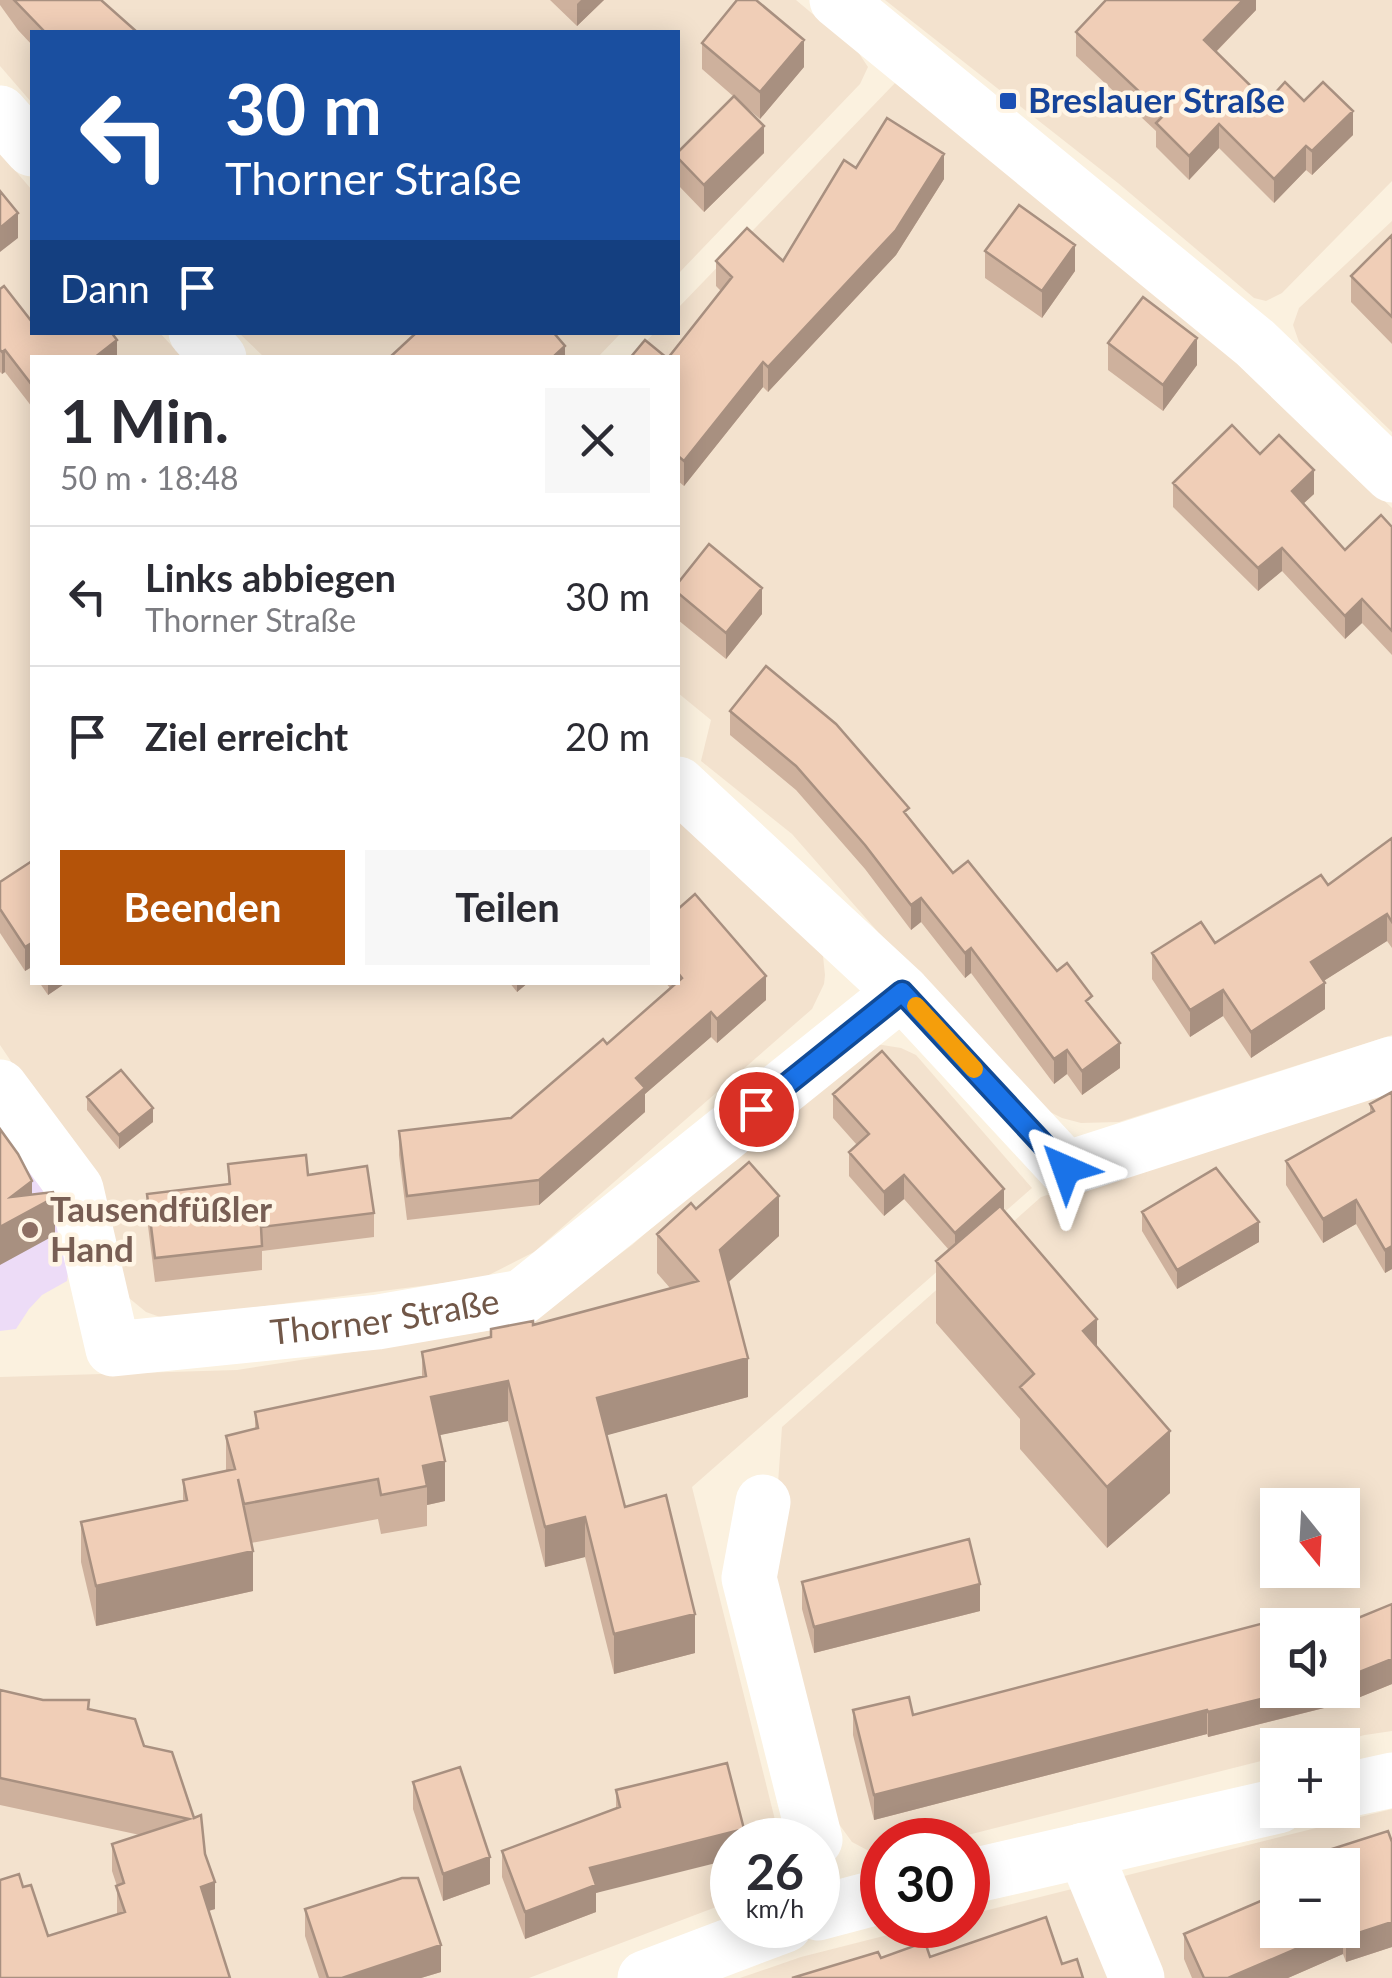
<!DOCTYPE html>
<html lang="de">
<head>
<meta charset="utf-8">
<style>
  :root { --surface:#fff; --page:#f7f7f7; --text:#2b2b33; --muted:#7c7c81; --line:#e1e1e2; --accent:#b45309 }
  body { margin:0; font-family:Lato,sans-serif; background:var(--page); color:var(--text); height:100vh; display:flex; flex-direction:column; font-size:38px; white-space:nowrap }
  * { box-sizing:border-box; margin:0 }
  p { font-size:32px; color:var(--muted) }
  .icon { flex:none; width:55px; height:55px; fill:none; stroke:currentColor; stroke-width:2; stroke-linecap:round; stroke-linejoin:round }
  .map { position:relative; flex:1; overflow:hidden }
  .details { position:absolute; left:30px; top:355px; width:650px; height:630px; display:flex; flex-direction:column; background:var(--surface); border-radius:0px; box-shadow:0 5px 25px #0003 }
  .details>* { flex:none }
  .hud { position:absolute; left:30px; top:30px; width:650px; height:305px; border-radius:0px; box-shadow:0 5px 25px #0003; background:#1a4fa0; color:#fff; overflow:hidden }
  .needle { width:65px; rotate:162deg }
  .fabs { position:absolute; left:1260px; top:1488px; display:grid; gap:20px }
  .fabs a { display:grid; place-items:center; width:100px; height:100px; border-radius:0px; background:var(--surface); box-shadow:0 5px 25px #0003; font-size:50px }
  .speed { position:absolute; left:710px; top:1818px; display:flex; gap:20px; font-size:50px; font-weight:700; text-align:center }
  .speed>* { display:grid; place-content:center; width:130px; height:130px; border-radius:50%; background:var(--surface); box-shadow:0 5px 25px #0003; line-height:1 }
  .speed small { font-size:25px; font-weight:400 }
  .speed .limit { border:15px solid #d22; background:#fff; color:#111 }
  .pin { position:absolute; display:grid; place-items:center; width:85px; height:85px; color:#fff; margin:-42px; border:5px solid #fff; border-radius:50%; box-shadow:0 2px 10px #0007 }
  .me { position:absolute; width:110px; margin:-55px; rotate:317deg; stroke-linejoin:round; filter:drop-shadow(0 0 8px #0008) }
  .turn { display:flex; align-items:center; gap:35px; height:210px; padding:0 30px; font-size:45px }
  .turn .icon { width:130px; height:130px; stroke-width:2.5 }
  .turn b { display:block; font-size:70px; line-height:85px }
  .then { display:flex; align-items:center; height:95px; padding:0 30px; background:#0003; gap:20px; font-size:38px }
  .round { display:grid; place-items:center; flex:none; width:105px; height:105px; border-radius:0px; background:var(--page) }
  .overview { display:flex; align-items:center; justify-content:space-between; height:170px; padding:0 30px }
  h1 { font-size:60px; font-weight:700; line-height:75px }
  .button { display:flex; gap:20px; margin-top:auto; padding:20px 30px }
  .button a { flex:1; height:115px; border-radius:0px; background:var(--accent); color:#fff; font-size:40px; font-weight:700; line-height:115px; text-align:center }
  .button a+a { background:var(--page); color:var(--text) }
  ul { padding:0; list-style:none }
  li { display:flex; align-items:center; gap:30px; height:140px; padding:0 30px; border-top:2px solid var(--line) }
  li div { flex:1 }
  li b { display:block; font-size:38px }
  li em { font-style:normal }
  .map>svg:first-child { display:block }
  .residential { fill:#f3e2ce; fill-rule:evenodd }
  .education { fill:#eddcf7 }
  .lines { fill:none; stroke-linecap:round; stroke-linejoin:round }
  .street { stroke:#fff; stroke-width:55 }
  .wall { fill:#ceb19d }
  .shaded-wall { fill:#a89080 }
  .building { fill:#f0ceb7; stroke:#a89080; stroke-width:2.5 }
  .route-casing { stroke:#114b97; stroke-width:25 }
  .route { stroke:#1a73e8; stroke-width:18 }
  .slow { stroke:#f59e0b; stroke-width:18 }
  .transit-dot { fill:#1a4fb4; stroke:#fff5e5; stroke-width:4 }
  .education-dot { fill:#8d6e63; stroke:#fff5e5; stroke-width:4 }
  .labels { text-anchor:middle; stroke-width:9; stroke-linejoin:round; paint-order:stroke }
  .transit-label { font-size:35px; font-weight:bold; fill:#164399; stroke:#fff5e5; text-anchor:start }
  .education-label { font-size:35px; font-weight:bold; fill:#785e54; stroke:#fff5e5; text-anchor:start }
  .street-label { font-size:35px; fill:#715748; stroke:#fff5e5 }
</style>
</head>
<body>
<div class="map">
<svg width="1392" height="1978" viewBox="0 0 1392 1978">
  <rect width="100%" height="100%" fill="#fbf1df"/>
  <!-- residential -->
  <path class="residential" d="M 0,0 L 796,0 L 858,52 L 868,67 L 860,84 L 678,274 L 678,32 L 32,32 L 32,103 L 0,66 Z
    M 885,0 L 1392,0 L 1392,181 L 1282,293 L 1266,301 L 1254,298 L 1118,183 Z
    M 895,83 L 1140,272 L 1392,508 L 1392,1035 L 1119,1122 L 1081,1123 L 1062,1118 L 1044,1109 L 1014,1087 L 792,834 L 701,761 L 711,720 L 678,693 L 678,358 L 630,358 L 654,333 L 678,332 L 678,308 Z
    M 0,153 L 32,190 L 32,332 L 160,333 L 182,357 L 32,358 L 32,982 L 678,982 L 678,808 L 818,946 L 823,956 L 825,975 L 824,984 L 812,1009 L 534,1252 L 483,1278 L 173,1318 L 160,1317 L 146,1312 L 129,1298 L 102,1197 L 0,1045 Z
    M 1392,221 L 1392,432 L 1299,342 L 1293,325 L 1299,308 Z
    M 239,333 L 621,333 L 597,358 L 264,357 Z
    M 876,1044 L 901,1048 L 916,1055 L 1032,1188 L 692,1487 L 780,1840 L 732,1840 L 732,1901 L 529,1978 L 0,1978 L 0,1377 L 237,1370 L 525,1325 L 632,1245 L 849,1055 Z
    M 1392,1083 L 1392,1731 L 1365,1735 L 1325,1745 L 1278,1745 L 1277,1757 L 948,1840 L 882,1840 L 882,1854 L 869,1851 L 852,1842 L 836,1820 L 772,1568 L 782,1427 L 1041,1197 ZM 1278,1505 L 1342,1505 L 1342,1570 L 1278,1570 ZM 1278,1625 L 1342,1625 L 1342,1690 L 1278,1690 Z
    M 1392,1809 L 1392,1978 L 740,1978 L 801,1957 L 927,1925 L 968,1925 L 968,1915 ZM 1278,1865 L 1342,1865 L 1342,1930 L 1278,1930 Z"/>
  <!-- education -->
  <path class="education" d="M 0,1127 L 23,1157 L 57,1215 L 68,1273 L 67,1281 L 42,1295 L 29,1309 L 16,1329 L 0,1331 Z"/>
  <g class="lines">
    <!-- street -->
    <g class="street">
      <path d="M 837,0 L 1255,343 L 1392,475"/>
      <path d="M 0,113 L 32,149"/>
      <path d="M 196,332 L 219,358"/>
      <path d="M 678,784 L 902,992 L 1066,1169 L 1392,1064"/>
      <path id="s1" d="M 0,1087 L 76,1189 L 113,1349 L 378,1322 L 522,1297 L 902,992"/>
      <path d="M 763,1502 L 749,1578 L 815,1840"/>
      <path d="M 1342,1791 L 1392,1780"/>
      <path d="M 1084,1850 L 1137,1978"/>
      <path d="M 968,1877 L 1278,1806"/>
      <path d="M 818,1913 L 882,1896"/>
      <path d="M 645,1978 L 785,1925"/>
    </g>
  </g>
  <!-- wall -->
  <path class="wall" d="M 0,0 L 101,0 L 137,32 L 32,32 L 32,45 L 18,30 L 0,5 Z
    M 550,0 L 604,0 L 577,26 Z
    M 1256,0 L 1256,10 L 1216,52 L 1267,102 L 1304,101 L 1353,135 L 1312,175 L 1306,170 L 1274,203 L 1219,148 L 1189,180 L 1156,147 L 1156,131 L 1076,56 L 1076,32 Z
    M 702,43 L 804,67 L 760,119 L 739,101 L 764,153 L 704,212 L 678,185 L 678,152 L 733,96 L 702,69 Z
    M 856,168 L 944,179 L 896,255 L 768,392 L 763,387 L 684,486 L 678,481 L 678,358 L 721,291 L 716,286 L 716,261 L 783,261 Z
    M 1392,235 L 1392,344 L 1351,302 L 1351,276 Z
    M 985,251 L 1075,271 L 1042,318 L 985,278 Z
    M 0,289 L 32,332 L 117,358 L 32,358 L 32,407 L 5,372 L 2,374 L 0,372 Z
    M 1108,343 L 1197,365 L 1163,411 L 1108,370 Z
    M 1260,454 L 1314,494 L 1304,503 L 1345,550 L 1392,527 L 1392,655 L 1362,623 L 1345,639 L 1282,571 L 1258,591 L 1173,507 L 1173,483 Z
    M 678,583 L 762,614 L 726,659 L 678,620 Z
    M 730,711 L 909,818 L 953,873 L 1057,971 L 1092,1009 L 1120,1068 L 1082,1095 L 1067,1074 L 1054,1084 L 971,973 L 965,978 L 921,922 L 911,930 L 865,869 L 796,790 L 730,735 Z
    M 1392,838 L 1392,948 L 1387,941 L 1323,981 L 1325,1009 L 1251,1058 L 1223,1016 L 1190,1037 L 1152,979 L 1152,953 L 1215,943 L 1328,885 Z
    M 32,861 L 32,972 L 30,968 L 25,971 L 0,933 L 0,882 Z
    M 678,909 L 766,1000 L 717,1043 L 711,1037 L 645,1094 L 645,1112 L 539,1205 L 407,1220 L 399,1155 L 399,1131 L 511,1118 L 607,1044 L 670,988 L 665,982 L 678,982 Z
    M 39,982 L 67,982 L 48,995 Z
    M 509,982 L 529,982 L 517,992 Z
    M 1392,1092 L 1392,1269 L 1385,1273 L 1356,1224 L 1323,1243 L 1286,1185 L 1286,1161 L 1370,1113 L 1370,1104 Z
    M 833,1094 L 1004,1211 L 1097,1348 L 1170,1493 L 1107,1548 L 1020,1449 L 1020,1419 L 936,1323 L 936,1261 L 949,1250 L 904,1199 L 884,1216 L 849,1176 L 849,1152 L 857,1145 L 833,1118 Z
    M 87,1097 L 153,1122 L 119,1149 L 87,1110 Z
    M 228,1164 L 308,1175 L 374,1213 L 374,1237 L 262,1251 L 262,1270 L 155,1282 L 147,1218 L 147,1194 L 228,1184 Z
    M 696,1209 L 779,1236 L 728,1282 L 748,1397 L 606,1435 L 625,1507 L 695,1653 L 614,1674 L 585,1557 L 545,1567 L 508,1421 L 439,1435 L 445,1501 L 427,1505 L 427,1526 L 381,1534 L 378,1519 L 251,1543 L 253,1591 L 96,1626 L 81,1562 L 81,1522 L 183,1500 L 183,1480 L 226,1471 L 226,1436 L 255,1429 L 255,1412 L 422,1377 L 422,1352 L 491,1337 L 670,1288 L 657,1273 L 657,1234 Z
    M 1142,1212 L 1259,1242 L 1177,1289 L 1142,1231 Z
    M 802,1582 L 980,1611 L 814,1653 L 802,1609 Z
    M 1392,1604 L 1392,1684 L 1348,1702 L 1208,1737 L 1207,1734 L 874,1820 L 853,1735 L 853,1710 L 913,1715 L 1278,1690 Z
    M 0,1690 L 89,1709 L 144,1746 L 172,1752 L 205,1854 L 215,1909 L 0,1978 L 23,1887 L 48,1936 L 117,1914 L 117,1886 L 112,1871 L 112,1844 L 140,1835 L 0,1805 Z
    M 413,1782 L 490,1884 L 443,1901 L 413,1809 Z
    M 616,1790 L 744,1840 L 596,1893 L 596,1912 L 525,1939 L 502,1877 L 502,1851 L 616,1808 Z
    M 1392,1842 L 1392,1947 L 1346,1962 L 1343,1954 L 1288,1978 L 1192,1978 L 1184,1959 L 1184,1934 L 1268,1897 L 1267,1870 Z
    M 305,1909 L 441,1972 L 421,1978 L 319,1978 L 305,1936 Z"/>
  <!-- shaded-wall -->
  <path class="shaded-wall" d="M 581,0 L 604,0 L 577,26 L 577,4 Z
    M 1243,0 L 1256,0 L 1256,10 L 1204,64 L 1204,40 Z
    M 804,40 L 804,67 L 760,119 L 760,92 Z
    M 1353,111 L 1353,135 L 1312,175 L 1312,151 Z
    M 1219,124 L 1219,148 L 1189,180 L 1189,156 Z
    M 764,126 L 764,153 L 704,212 L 704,185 Z
    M 1306,146 L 1306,170 L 1274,203 L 1274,179 Z
    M 944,154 L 944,179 L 896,255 L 768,392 L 768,367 Z
    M 18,213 L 18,238 L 0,252 L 0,228 Z
    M 1075,245 L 1075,271 L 1042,318 L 1042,291 Z
    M 1197,338 L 1197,365 L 1163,411 L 1163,385 Z
    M 117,340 L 117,358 L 94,358 Z
    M 565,346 L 565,358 L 552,358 Z
    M 5,350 L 5,372 L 2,374 L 2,352 Z
    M 763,362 L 763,387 L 684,486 L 684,461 Z
    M 1314,470 L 1314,494 L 1292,514 L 1292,491 Z
    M 1282,548 L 1282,571 L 1258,591 L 1258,568 Z
    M 762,588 L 762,614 L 726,659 L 726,633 Z
    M 1362,599 L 1362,623 L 1345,639 L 1345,616 Z
    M 921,898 L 921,922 L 911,930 L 911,905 Z
    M 1387,914 L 1387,941 L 1311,989 L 1311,962 Z
    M 30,944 L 30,968 L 25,971 L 25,947 Z
    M 971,948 L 971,973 L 965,978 L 965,953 Z
    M 766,976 L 766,1000 L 717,1043 L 717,1019 Z
    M 48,982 L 67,982 L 48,995 Z
    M 517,982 L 529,982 L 517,992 Z
    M 1325,983 L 1325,1009 L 1251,1058 L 1251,1032 Z
    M 1223,990 L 1223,1016 L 1190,1037 L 1190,1010 Z
    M 711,1012 L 711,1037 L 645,1094 L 645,1112 L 539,1205 L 539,1180 L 636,1078 Z
    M 1120,1043 L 1120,1068 L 1082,1095 L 1082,1071 Z
    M 1067,1050 L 1067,1074 L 1054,1084 L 1054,1059 Z
    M 153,1108 L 153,1122 L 119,1149 L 119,1135 Z
    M 904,1175 L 904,1199 L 884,1216 L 884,1192 Z
    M 32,1181 L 32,1210 L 55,1197 L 55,1235 L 0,1265 L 0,1227 L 11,1197 Z
    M 1004,1189 L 1004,1213 L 955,1257 L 955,1233 Z
    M 779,1196 L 779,1236 L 720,1290 L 720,1250 Z
    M 1356,1200 L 1356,1224 L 1323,1243 L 1323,1219 Z
    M 1259,1222 L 1259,1242 L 1177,1289 L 1177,1270 Z
    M 1392,1246 L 1392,1269 L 1385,1273 L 1385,1250 Z
    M 1097,1319 L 1097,1380 L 1083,1331 Z
    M 748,1358 L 748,1397 L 597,1438 L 597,1398 Z
    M 508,1381 L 508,1421 L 431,1437 L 431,1397 Z
    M 1170,1431 L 1170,1493 L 1107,1548 L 1107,1487 Z
    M 445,1461 L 445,1501 L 427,1505 L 427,1486 L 423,1466 Z
    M 585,1517 L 585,1557 L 545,1567 L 545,1527 Z
    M 253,1551 L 253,1591 L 96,1626 L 96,1586 Z
    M 980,1584 L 980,1611 L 814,1653 L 814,1627 Z
    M 695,1614 L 695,1653 L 614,1674 L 614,1634 Z
    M 1392,1659 L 1392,1684 L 1348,1702 L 1208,1737 L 1208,1712 L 1297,1690 L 1342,1690 L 1342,1679 Z
    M 1207,1710 L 1207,1734 L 874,1820 L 874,1795 Z
    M 744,1829 L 744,1840 L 732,1840 L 732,1859 L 596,1893 L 596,1912 L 525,1939 L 525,1912 L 590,1868 Z
    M 490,1857 L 490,1884 L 443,1901 L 443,1874 Z
    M 215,1882 L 215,1909 L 201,1913 L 201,1887 Z
    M 1392,1922 L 1392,1947 L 1346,1962 L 1346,1937 Z
    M 1343,1929 L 1343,1954 L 1288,1978 L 1228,1978 Z
    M 441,1945 L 441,1972 L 421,1978 L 342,1978 Z"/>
  <!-- building -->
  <path class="building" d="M 14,0 L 101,0 L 137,32 L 45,32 Z
    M 737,0 L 756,0 L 804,40 L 760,92 L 702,43 Z
    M 1106,0 L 1243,0 L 1204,40 L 1267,102 L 1285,82 L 1304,101 L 1323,82 L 1353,111 L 1312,151 L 1306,146 L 1274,179 L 1219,124 L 1189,156 L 1156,123 L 1164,115 L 1076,32 Z
    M 734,96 L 764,126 L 704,185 L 678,158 L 678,152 Z
    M 887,118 L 944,154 L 896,230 L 768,367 L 763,362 L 684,461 L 678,456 L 678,358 L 668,358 L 732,277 L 716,261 L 747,228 L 783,261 L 844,160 L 856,168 Z
    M 0,191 L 18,213 L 0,228 Z
    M 1019,205 L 1075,245 L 1042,291 L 985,251 Z
    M 1392,235 L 1392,317 L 1351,276 Z
    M 4,286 L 32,322 L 32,332 L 111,332 L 117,340 L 94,358 L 32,358 L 32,385 L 5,350 L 2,352 L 0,350 L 0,289 Z
    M 1143,297 L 1197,338 L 1163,385 L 1108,343 Z
    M 417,332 L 553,332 L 565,346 L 552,358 L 389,358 Z
    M 645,340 L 667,358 L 630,358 Z
    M 1232,425 L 1260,454 L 1279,435 L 1314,470 L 1292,491 L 1345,550 L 1381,515 L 1392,527 L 1392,631 L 1362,599 L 1345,616 L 1282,548 L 1258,568 L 1173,483 Z
    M 709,544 L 762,588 L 726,633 L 678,593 L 678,583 Z
    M 766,666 L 836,724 L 909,808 L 904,812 L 953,873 L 968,861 L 1057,971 L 1067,963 L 1092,996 L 1086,1001 L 1120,1043 L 1082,1071 L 1067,1050 L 1054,1059 L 971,948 L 965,953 L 921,898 L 911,905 L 865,845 L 796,766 L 730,711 Z
    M 1392,838 L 1392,922 L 1387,914 L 1311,962 L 1325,983 L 1251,1032 L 1223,990 L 1190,1010 L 1152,953 L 1201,922 L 1215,943 L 1321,875 L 1328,885 Z
    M 32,861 L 32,948 L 30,944 L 25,947 L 0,909 L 0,882 Z
    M 695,894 L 766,976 L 717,1019 L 711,1012 L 636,1078 L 645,1088 L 539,1180 L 407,1196 L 399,1131 L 511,1118 L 603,1039 L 607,1044 L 682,978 L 678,973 L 678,909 Z
    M 882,1051 L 1004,1189 L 955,1233 L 904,1175 L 884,1192 L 849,1152 L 869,1134 L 833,1094 Z
    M 121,1070 L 153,1108 L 119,1135 L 87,1097 Z
    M 1392,1092 L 1392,1246 L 1385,1250 L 1356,1200 L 1323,1219 L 1286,1161 L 1374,1111 L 1370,1104 Z
    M 0,1129 L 18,1154 L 32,1181 L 11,1197 L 53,1192 L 55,1197 L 0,1227 Z
    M 306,1155 L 308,1175 L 367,1166 L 374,1213 L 261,1227 L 262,1246 L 155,1258 L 147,1194 L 230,1184 L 228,1164 Z
    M 749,1162 L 779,1196 L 720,1250 L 748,1358 L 597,1398 L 625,1507 L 666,1495 L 695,1614 L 614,1634 L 585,1517 L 545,1527 L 508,1381 L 431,1397 L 445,1461 L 423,1466 L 427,1486 L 381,1495 L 378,1479 L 244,1504 L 238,1479 L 253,1551 L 96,1586 L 81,1522 L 187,1500 L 183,1480 L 235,1469 L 226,1436 L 258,1428 L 255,1412 L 426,1376 L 422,1352 L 491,1337 L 491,1329 L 533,1321 L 533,1325 L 698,1281 L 657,1234 L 691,1203 L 696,1209 Z
    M 1216,1168 L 1259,1222 L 1177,1270 L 1142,1212 Z
    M 1000,1206 L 1097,1319 L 1083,1331 L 1170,1431 L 1107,1487 L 1020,1387 L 1034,1374 L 936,1261 Z
    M 969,1539 L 980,1584 L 814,1627 L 802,1582 Z
    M 1392,1604 L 1392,1659 L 1342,1679 L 1342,1625 L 1341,1625 Z
    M 1299,1614 L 1302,1625 L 1278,1625 L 1278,1690 L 1297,1690 L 1208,1712 L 1207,1710 L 874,1795 L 853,1710 L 909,1697 L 913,1715 Z
    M 0,1690 L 43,1700 L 89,1700 L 88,1709 L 135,1719 L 144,1746 L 172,1752 L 194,1818 L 201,1815 L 205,1854 L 215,1882 L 201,1887 L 230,1978 L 0,1978 L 0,1880 L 19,1874 L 23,1887 L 31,1885 L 48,1936 L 125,1912 L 116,1886 L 124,1883 L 112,1844 L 189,1819 L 0,1778 Z
    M 727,1763 L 744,1829 L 590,1868 L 596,1885 L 525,1912 L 502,1851 L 620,1807 L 616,1790 Z
    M 460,1767 L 490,1857 L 443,1874 L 413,1782 Z
    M 1388,1831 L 1392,1842 L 1392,1922 L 1346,1937 L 1342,1929 L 1342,1865 L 1282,1865 Z
    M 1278,1867 L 1278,1930 L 1340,1930 L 1228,1978 L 1204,1978 L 1184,1934 L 1277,1894 L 1267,1870 Z
    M 402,1878 L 418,1878 L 441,1945 L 342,1978 L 328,1978 L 305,1909 Z
    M 1046,1917 L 1062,1964 L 1077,1959 L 1083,1978 L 792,1978 L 878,1952 L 881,1958 L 925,1942 L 930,1957 Z"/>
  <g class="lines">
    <!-- route casing -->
    <g class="route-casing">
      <path id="route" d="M 756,1109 L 902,992 L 1066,1169"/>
    </g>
    <!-- route -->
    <use href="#route" class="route"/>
    <!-- slow -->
    <path class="slow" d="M 916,1006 L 974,1069"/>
  </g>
  <!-- markers -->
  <rect class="transit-dot" x="998" y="91" width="20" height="20" rx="5"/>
  <circle class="education-dot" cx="30" cy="1230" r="10"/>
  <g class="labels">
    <!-- transit labels -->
    <g class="transit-label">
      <text x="1028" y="113">Breslauer Straße</text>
    </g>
    <!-- education labels -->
    <g class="education-label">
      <text x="50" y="1222">Tausendfüßler<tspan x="50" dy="40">Hand</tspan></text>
    </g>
    <!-- street labels -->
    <g class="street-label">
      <text dy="12" stroke="none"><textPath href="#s1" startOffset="565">Thorner Straße</textPath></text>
    </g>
  </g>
</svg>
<div class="fabs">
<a><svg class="needle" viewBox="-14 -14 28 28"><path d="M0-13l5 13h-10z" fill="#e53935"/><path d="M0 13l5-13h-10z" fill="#7c7c81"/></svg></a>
<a><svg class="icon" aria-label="sound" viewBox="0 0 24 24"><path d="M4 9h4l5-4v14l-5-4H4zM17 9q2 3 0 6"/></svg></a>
<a>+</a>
<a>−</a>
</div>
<div class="speed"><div>26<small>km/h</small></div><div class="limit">30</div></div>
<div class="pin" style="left:756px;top:1109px;background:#d93025"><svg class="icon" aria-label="arrive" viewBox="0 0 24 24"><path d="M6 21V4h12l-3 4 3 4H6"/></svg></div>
<svg class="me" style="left:1066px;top:1169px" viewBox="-20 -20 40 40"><path d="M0-17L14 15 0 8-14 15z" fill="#1a73e8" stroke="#fff" stroke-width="4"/></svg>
<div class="hud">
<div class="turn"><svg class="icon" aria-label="left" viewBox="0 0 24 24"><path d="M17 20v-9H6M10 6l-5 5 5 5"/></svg><div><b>30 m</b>Thorner Straße</div></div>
<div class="then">Dann<svg class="icon" aria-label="arrive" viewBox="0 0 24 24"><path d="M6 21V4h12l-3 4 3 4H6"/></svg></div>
</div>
<section class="details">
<div class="overview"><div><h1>1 Min.</h1><p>50 m · 18:48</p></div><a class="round"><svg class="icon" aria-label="close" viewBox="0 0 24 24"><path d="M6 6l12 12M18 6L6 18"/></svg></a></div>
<ul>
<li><svg class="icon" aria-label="left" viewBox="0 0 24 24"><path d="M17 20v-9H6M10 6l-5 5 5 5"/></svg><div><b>Links abbiegen</b><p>Thorner Straße</p></div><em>30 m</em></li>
<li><svg class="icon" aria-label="arrive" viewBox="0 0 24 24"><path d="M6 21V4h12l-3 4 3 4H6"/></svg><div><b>Ziel erreicht</b></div><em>20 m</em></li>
</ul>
<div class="button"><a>Beenden</a><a>Teilen</a></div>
</section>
</div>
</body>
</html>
